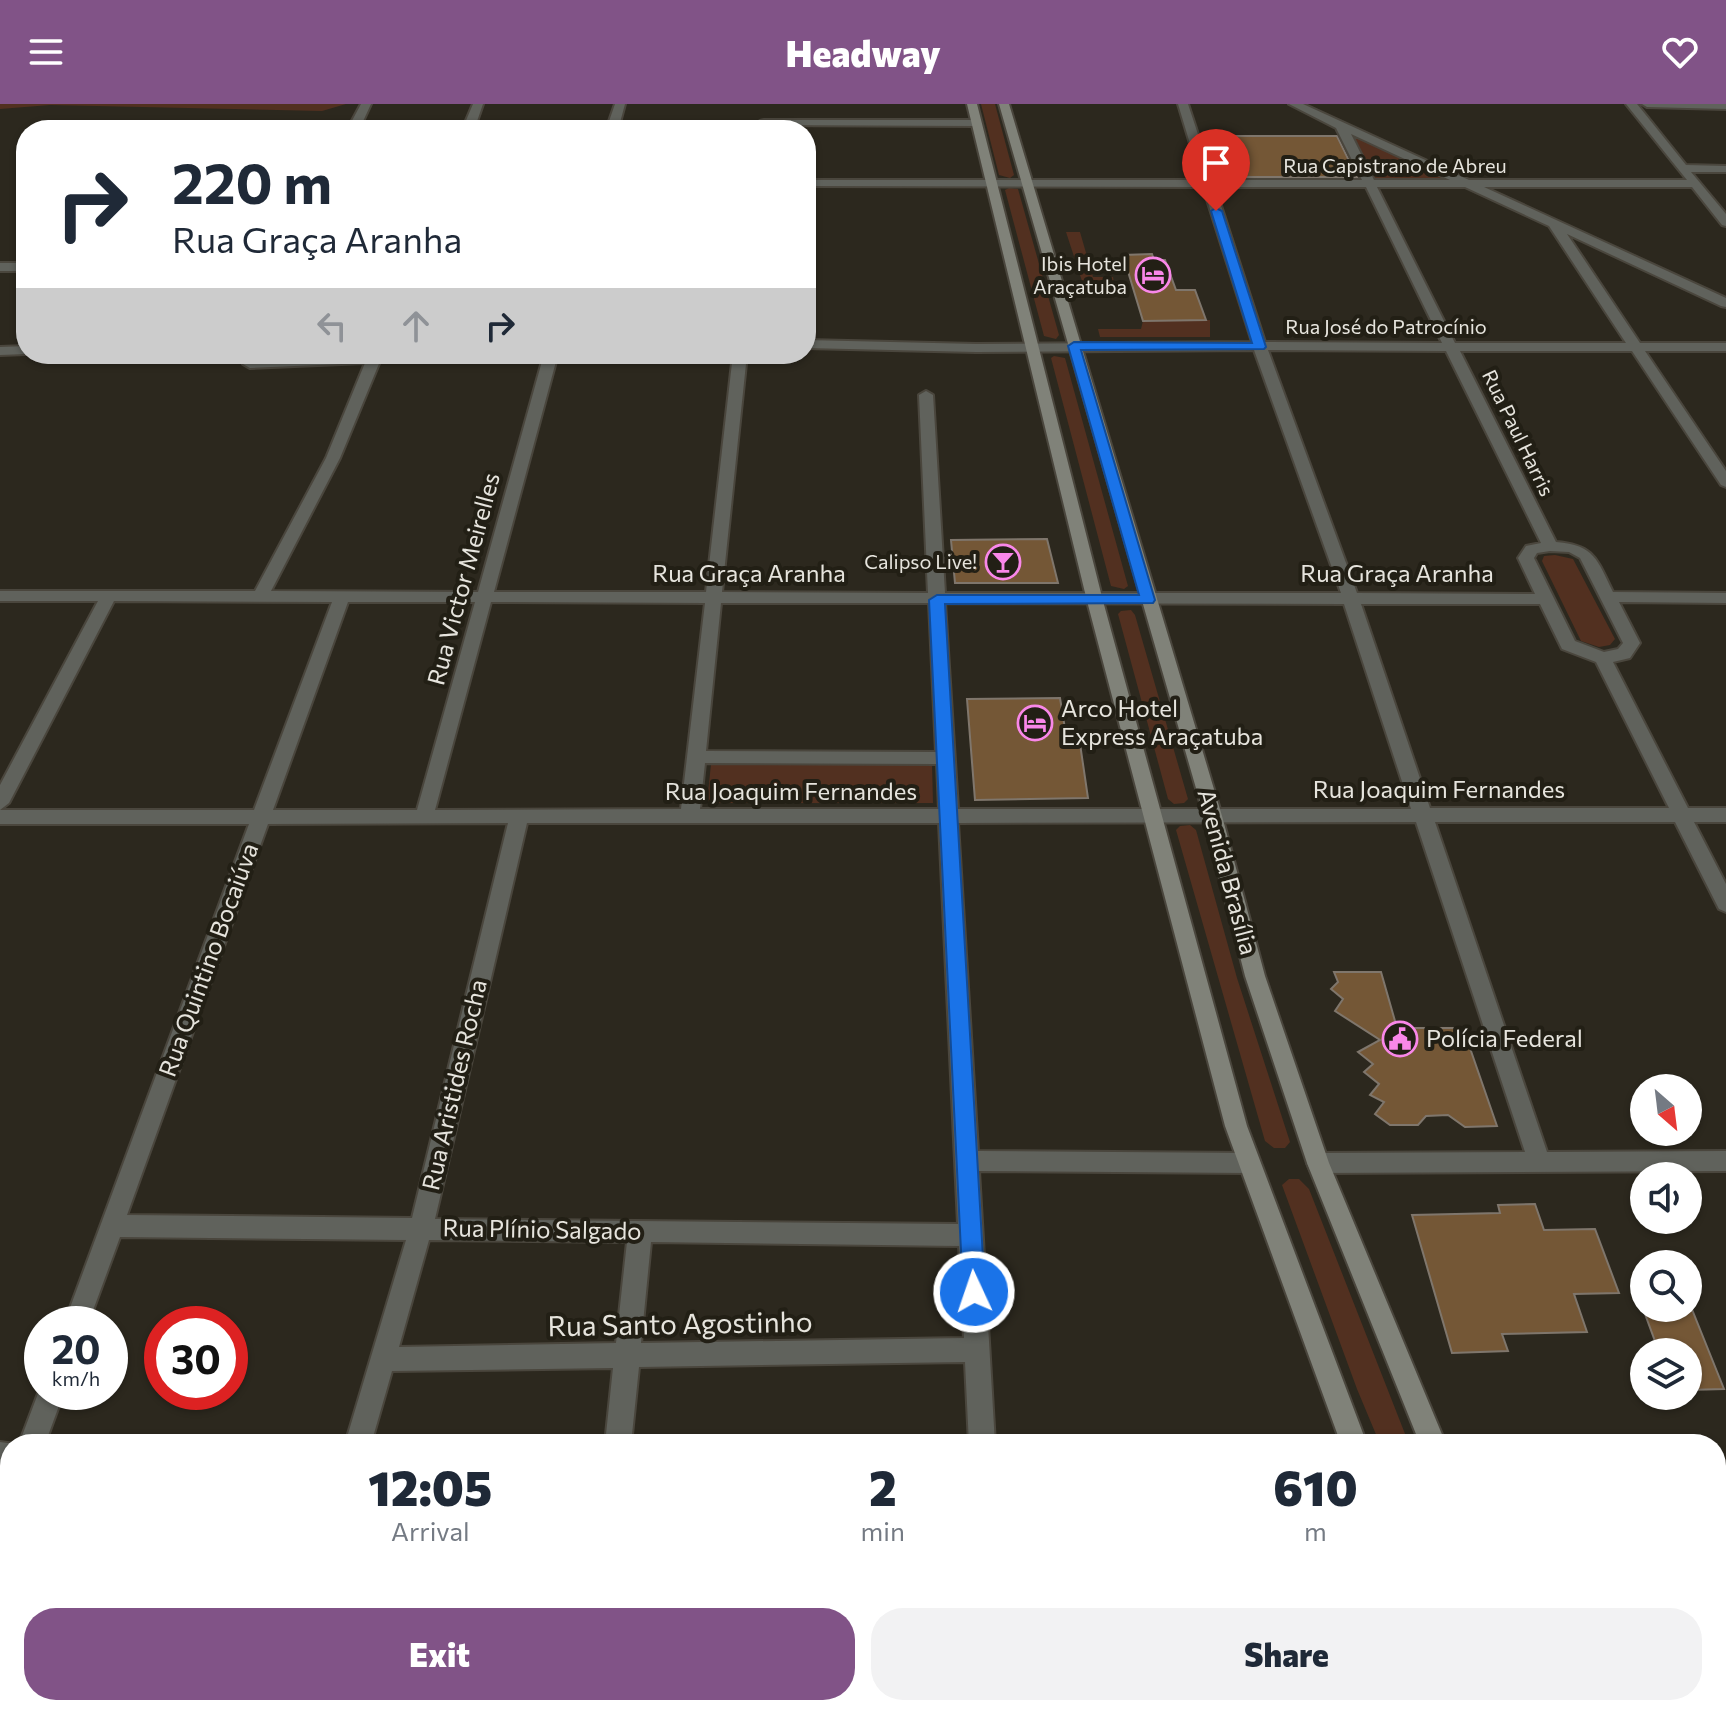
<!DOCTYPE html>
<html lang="en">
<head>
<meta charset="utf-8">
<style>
  :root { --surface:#fff; --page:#f2f2f3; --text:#1f2937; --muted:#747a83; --accent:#815387 }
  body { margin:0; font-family:Commissioner,sans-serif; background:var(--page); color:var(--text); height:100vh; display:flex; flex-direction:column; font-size:30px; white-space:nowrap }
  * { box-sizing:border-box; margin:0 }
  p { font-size:26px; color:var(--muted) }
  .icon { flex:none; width:44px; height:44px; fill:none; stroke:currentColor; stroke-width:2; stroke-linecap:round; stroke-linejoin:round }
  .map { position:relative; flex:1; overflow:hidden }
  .drawer { position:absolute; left:0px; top:1330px; width:1726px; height:282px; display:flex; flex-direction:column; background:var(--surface); border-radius:32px 32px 0 0; box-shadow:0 2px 6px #0004 }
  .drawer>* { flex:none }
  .banner { position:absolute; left:16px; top:16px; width:800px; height:244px; border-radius:32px; box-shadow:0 2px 6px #0004; background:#fff; color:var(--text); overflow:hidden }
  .needle { width:52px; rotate:152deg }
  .buttons { position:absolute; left:1630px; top:970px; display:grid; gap:16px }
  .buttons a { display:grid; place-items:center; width:72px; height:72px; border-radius:50%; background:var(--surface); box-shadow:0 2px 6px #0004; font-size:40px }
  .speed { position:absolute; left:24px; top:1202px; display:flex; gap:16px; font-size:40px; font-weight:700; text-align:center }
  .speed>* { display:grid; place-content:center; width:104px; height:104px; border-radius:50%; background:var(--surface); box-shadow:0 2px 6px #0004; line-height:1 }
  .speed small { font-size:20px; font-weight:400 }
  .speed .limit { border:12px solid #d22; background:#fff; color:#111 }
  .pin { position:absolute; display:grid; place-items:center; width:68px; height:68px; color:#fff; margin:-82px -34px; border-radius:50% 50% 50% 0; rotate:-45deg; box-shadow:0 0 8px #0007 }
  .pin .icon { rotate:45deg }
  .me { position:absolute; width:88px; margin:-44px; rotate:357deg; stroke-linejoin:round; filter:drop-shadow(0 0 6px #0008) }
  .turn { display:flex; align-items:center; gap:28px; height:168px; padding:0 24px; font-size:36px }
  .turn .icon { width:104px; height:104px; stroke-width:2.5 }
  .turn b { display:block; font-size:56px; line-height:68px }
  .lanes { display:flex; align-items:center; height:76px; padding:0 24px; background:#0003; justify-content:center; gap:40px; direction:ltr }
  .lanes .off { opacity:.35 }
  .eta { display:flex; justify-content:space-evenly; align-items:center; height:136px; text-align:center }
  .eta b { font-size:48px; font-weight:800; line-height:56px }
  .button { display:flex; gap:16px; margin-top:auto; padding:16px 24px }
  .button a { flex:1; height:92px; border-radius:32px; background:var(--accent); color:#fff; font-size:32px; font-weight:800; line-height:92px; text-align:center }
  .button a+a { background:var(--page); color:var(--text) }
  header { display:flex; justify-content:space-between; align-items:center; height:104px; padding:0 24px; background:var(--accent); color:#fff; font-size:36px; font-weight:800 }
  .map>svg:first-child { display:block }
  .green { fill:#523020 }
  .building { fill:#745736; stroke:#7f766c; stroke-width:2 }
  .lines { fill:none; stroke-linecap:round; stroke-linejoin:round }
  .street-casing { stroke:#4a463d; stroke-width:4 }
  .secondary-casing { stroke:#4a463d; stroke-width:4 }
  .street { fill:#60625c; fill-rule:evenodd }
  .secondary { fill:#808279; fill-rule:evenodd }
  .route { fill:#1a73e8; stroke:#114b97; stroke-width:2 }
  .labels { text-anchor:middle; stroke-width:8; stroke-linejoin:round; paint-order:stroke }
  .far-street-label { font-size:20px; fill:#e6e4dd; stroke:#221f15 }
  .far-poi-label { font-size:20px; fill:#e6e4dd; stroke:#221f15; text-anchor:end }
  .street-label { font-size:24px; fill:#e6e4dd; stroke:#221f15 }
  .poi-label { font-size:24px; fill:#e6e4dd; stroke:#221f15; text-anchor:start }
  .near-street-label { font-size:28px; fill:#e6e4dd; stroke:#221f15 }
</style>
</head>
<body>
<header><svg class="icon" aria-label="menu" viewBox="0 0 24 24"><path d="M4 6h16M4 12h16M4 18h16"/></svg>Headway<svg class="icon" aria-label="heart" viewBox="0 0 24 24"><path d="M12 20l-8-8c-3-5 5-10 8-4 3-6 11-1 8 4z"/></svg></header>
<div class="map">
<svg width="1726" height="1611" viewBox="0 0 1726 1611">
  <rect width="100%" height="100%" fill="#2c281e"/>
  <!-- green -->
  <path class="green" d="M 0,0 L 346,0 L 322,7 L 50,1 L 0,5 Z
    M 981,0 L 995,0 L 1014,71 L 1010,74 L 999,71 Z
    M 1343,23 L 1458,77 L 1371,78 Z
    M 1009,84 L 1018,85 L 1059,231 L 1056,235 L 1044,232 L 1005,86 Z
    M 1066,128 L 1080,128 L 1093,173 L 1113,173 L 1114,179 L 1105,182 L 1082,177 Z
    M 1210,216 L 1210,233 L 1100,233 L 1098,225 L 1141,225 L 1143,217 Z
    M 1054,252 L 1065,254 L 1128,482 L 1124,485 L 1111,482 L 1051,254 Z
    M 1555,451 L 1573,455 L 1615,535 L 1610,541 L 1599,543 L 1581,537 L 1542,457 L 1544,452 Z
    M 1131,506 L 1135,511 L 1188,695 L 1184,699 L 1174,700 L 1168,695 L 1118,510 L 1121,507 Z
    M 711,660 L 932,660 L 933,699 L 707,699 Z
    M 1190,721 L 1196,726 L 1237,874 L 1290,1038 L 1285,1044 L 1274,1044 L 1265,1037 L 1176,726 L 1180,722 Z
    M 1289,1075 L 1299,1075 L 1309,1085 L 1409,1340 L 1380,1340 L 1357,1285 L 1282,1081 Z"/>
  <!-- building -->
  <path class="building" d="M 1203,32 L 1337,32 L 1357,73 L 1215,73 Z
    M 1152,150 L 1154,156 L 1165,156 L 1176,186 L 1195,186 L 1206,216 L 1143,217 L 1123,151 Z
    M 1047,435 L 1058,479 L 955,479 L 951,436 Z
    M 1060,594 L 1065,625 L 1078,626 L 1088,694 L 975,696 L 967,595 Z
    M 1334,868 L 1381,868 L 1397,924 L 1463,924 L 1497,1022 L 1465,1023 L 1448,1011 L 1426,1012 L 1418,1021 L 1390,1021 L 1375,1010 L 1384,998 L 1370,991 L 1379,980 L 1364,968 L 1373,960 L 1358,948 L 1380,936 L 1335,907 L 1343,895 L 1331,885 L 1338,878 Z
    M 1535,1100 L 1544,1126 L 1595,1125 L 1619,1189 L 1574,1190 L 1587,1228 L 1502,1230 L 1508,1247 L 1452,1249 L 1412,1111 L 1500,1109 L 1498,1101 Z
    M 1688,1198 L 1689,1198 L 1724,1285 L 1688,1286 L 1688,1248 L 1659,1248 L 1645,1210 L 1688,1209 Z"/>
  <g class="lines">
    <!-- street casing -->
    <g class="street-casing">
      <path id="street" d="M 361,0 L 371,0 L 359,26 L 347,26 Z
        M 473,0 L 483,0 L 474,26 L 462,26 Z
        M 615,0 L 625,0 L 618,26 L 606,26 Z
        M 1178,0 L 1188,0 L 1213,76 L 1362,76 L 1336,24 L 1289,0 L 1303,0 L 1469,76 L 1687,76 L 1626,0 L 1637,0 L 1686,61 L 1726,62 L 1726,68 L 1691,68 L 1726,110 L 1726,122 L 1722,121 L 1692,83 L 1484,83 L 1726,194 L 1726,203 L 1721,202 L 1567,130 L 1640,239 L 1726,239 L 1726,247 L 1645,247 L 1726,367 L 1726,383 L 1721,381 L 1632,247 L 1460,247 L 1556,438 C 1595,441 1597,456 1613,488 L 1726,489 L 1726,499 L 1619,498 L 1640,539 L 1630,554 L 1613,558 L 1688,704 L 1726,704 L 1726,718 L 1694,718 L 1726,780 L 1726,808 L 1719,805 L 1675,718 L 1435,718 L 1547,1048 L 1726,1047 L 1726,1067 L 1318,1069 L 1310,1066 L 1307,1059 L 1310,1052 L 1318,1049 L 1525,1048 L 1416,718 L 958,719 L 978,1047 L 1249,1049 L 1257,1052 L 1260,1059 L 1257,1066 L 1249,1069 L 979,1067 L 995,1340 L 969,1340 L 965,1258 L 639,1263 L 631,1340 L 605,1340 L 613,1264 L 392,1267 L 371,1340 L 345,1340 L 406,1136 L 120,1133 L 88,1220 L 64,1220 L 249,720 L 0,720 L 0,706 L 254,706 L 332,498 L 114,497 L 9,699 L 0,706 L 0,681 L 98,497 L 0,497 L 0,487 L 255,487 L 326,354 L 365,259 L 250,264 L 243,260 L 250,256 L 383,250 L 340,354 L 271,487 L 478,488 L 544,250 L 558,250 L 494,488 L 706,488 L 733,250 L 747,250 L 722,488 L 928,489 L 919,291 L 926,287 L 933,291 L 945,489 L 1341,489 L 1254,246 L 976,248 L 806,244 L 806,236 L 976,240 L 1252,238 L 1203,83 L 806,82 L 806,76 L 1201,76 ZM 1351,30 L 1450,76 L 1374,76 ZM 1215,83 L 1366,83 L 1442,239 L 1265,238 ZM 1377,83 L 1465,83 L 1549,122 L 1626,239 L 1455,239 ZM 1268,246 L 1446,247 L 1541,439 L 1526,442 L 1518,454 L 1535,490 L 1357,489 ZM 1550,447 L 1569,448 L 1580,454 L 1623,539 L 1618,545 L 1604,548 L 1575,537 L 1534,454 L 1537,449 ZM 348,498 L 475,498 L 417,706 L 273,706 ZM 491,498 L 705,499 L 681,705 L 435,706 ZM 721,499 L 929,499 L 936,648 L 706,647 ZM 945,499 L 1344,500 L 1411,705 L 958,705 ZM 1361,500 L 1540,500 L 1562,545 L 1596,558 L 1669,704 L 1430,704 ZM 705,659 L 937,660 L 939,705 L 700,705 ZM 508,719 L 412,1114 L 127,1111 L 268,720 ZM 527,719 L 939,719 L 958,1120 L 435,1115 ZM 429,1136 L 627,1138 L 616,1239 L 399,1243 ZM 651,1138 L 959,1142 L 964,1234 L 641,1239 Z
        M 1642,0 L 1726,0 L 1726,5 L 1647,3 Z
        M 764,16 L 976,16 L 981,19 L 976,22 L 760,21 L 760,17 Z
        M 0,159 L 26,159 L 26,167 L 0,167 Z
        M 26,242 L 26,250 L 0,251 L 0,243 Z
        M 42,1279 L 42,1288 L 64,1288 L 45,1340 L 19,1340 Z
        M 0,1338 L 15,1340 L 10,1340 L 10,1364 L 0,1364 Z
        M 10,1384 L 10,1431 L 0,1436 L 0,1389 Z
        M 276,1602 L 306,1602 L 304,1611 L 274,1611 Z
        M 576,1602 L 606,1602 L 606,1611 L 576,1611 Z
        M 981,1602 L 1011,1602 L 1012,1611 L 982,1611 Z"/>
    </g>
    <!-- secondary casing -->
    <g class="secondary-casing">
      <path id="secondary" d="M 967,0 L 977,0 L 1103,497 L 1247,1022 L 1367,1340 L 1341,1340 L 1225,1022 L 1087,497 Z
        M 999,0 L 1009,0 L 1222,712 L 1265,872 L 1329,1059 L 1446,1340 L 1420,1340 L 1307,1059 L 1245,872 L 1204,712 Z
        M 1452,1602 L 1482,1602 L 1486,1611 L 1456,1611 Z
        M 1542,1602 L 1572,1602 L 1576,1611 L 1546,1611 Z"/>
    </g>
    <!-- street -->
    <use href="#street" class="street"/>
    <!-- secondary -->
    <use href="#secondary" class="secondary"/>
  </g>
  <!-- route -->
  <path class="route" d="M 1216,104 L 1222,107 L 1266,243 L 1264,245 L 1081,246 L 1155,496 L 1153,499 L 945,500 L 985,1188 L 982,1196 L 974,1199 L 966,1196 L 963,1188 L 929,496 L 937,491 L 1139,491 L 1068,242 L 1074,238 L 1252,239 L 1211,107 Z"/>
  <!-- icons -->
  <defs>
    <g id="hotel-ring" transform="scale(1.8)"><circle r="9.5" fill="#221f15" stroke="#f987e9" stroke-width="1.5"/><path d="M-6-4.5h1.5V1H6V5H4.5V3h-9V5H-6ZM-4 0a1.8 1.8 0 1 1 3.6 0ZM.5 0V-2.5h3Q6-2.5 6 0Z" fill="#f987e9"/></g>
    <g id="bar-ring" transform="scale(1.8)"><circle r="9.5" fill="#221f15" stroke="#f987e9" stroke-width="1.5"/><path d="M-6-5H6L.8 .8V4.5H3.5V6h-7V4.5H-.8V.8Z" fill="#f987e9"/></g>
    <g id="civic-ring" transform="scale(1.8)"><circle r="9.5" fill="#221f15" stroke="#f987e9" stroke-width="1.5"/><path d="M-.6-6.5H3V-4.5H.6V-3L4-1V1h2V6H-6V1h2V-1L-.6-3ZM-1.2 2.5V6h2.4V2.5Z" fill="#f987e9"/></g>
  </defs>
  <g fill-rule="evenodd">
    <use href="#hotel-ring" x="1153" y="171"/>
    <use href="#bar-ring" x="1003" y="458"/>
    <use href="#hotel-ring" x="1035" y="619"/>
    <use href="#civic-ring" x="1400" y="935"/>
  </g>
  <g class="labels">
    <!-- far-street labels -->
    <g class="far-street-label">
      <text x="1395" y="69">Rua Capistrano de Abreu</text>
      <text x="1386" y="230">Rua José do Patrocínio</text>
      <text transform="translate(1518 329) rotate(64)" y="7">Rua Paul Harris</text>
    </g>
    <!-- far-poi labels -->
    <g class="far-poi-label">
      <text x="1127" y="167">Ibis Hotel<tspan x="1127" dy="23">Araçatuba</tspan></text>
      <text x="977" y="465">Calipso Live!</text>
    </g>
    <!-- street labels -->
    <g class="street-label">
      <text x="749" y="478">Rua Graça Aranha</text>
      <text x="1397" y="478">Rua Graça Aranha</text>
      <text transform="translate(464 475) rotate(-75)" y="8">Rua Victor Meirelles</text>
      <text x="1439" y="694">Rua Joaquim Fernandes</text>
      <text x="791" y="696">Rua Joaquim Fernandes</text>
      <text transform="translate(1227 768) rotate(75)" y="8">Avenida Brasília</text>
      <text transform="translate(209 856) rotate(-70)" y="8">Rua Quintino Bocaiúva</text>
      <text transform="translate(455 981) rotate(-77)" y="8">Rua Aristides Rocha</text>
      <text transform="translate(542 1126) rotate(1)" y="8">Rua Plínio Salgado</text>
    </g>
    <!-- poi labels -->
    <g class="poi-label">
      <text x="1061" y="613">Arco Hotel<tspan x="1061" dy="28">Express Araçatuba</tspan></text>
      <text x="1426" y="943">Polícia Federal</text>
    </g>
    <!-- near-street labels -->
    <g class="near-street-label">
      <text transform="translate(680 1220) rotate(-1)" y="10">Rua Santo Agostinho</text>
    </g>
  </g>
</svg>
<div class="buttons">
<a><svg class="needle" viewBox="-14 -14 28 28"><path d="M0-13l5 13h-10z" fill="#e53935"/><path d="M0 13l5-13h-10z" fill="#747a83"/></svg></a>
<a><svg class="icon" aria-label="sound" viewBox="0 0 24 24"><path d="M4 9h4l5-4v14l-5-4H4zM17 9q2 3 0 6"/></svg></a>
<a><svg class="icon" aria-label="search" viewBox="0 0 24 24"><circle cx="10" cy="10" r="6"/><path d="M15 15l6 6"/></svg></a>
<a><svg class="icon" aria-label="layers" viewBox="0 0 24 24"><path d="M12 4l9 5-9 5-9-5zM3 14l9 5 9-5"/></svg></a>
</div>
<div class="speed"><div>20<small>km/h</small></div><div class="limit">30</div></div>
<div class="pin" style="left:1216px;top:107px;background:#d93025"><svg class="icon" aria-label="arrive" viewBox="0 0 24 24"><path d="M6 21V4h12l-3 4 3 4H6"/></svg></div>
<svg class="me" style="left:974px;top:1188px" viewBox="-20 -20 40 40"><circle r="17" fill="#1a73e8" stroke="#fff" stroke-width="3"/><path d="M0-11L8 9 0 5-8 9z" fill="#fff"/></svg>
<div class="banner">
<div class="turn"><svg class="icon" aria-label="right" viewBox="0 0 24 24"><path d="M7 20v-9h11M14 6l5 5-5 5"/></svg><div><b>220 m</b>Rua Graça Aranha</div></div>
<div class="lanes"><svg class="icon off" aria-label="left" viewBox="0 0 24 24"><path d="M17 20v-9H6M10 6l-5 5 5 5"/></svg><svg class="icon off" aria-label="ahead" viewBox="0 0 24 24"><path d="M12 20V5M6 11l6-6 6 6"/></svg><svg class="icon" aria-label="right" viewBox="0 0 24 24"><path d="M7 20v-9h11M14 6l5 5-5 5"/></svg></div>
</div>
<section class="drawer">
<div class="eta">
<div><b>12:05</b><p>Arrival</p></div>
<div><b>2</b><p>min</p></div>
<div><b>610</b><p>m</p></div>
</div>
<div class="button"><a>Exit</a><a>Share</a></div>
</section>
</div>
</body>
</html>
